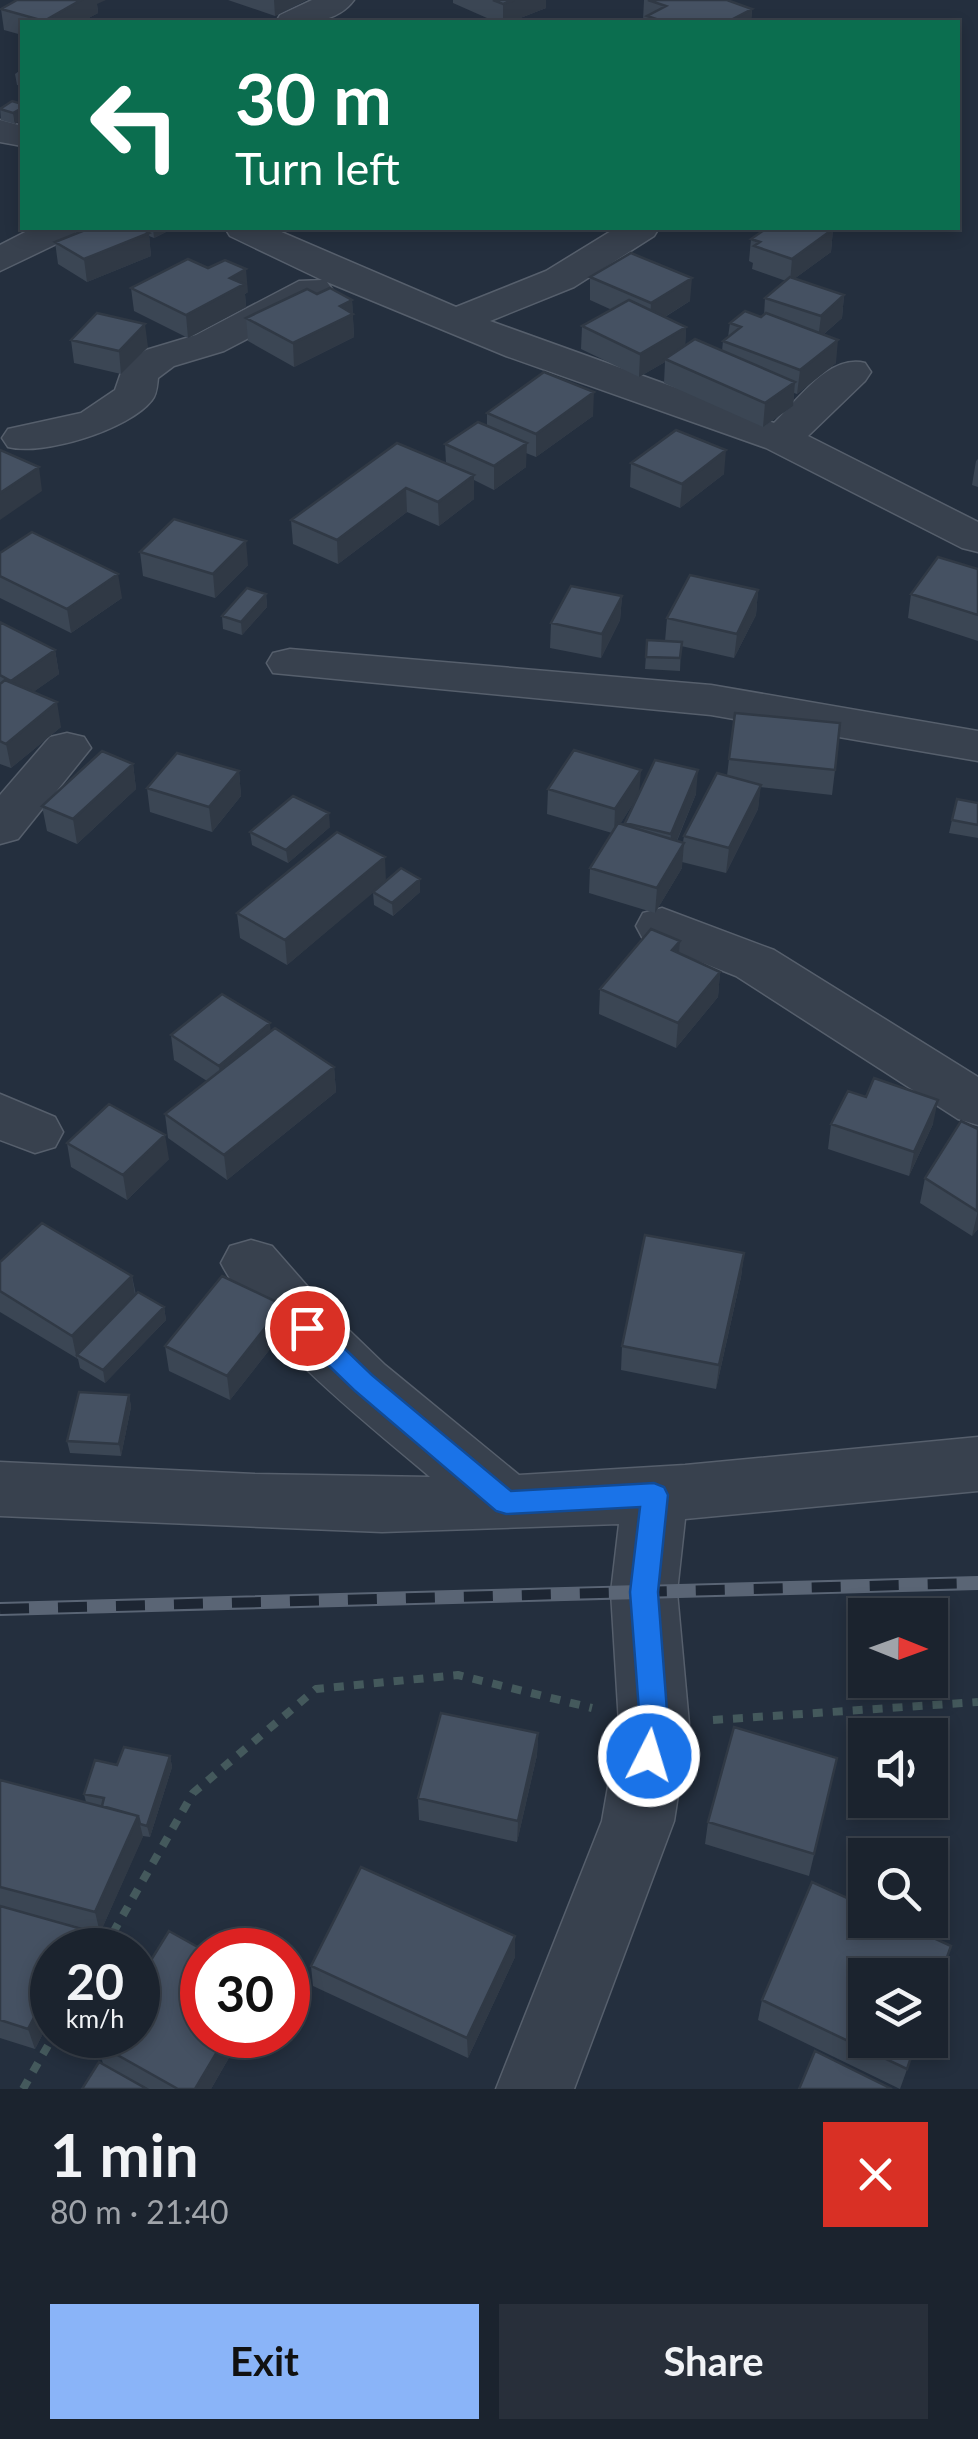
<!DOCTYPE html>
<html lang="en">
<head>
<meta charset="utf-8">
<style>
  :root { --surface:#1b232e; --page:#282f3a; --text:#f1f3f6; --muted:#a0a4aa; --line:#39404a; --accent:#8ab4f8 }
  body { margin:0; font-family:Lato,sans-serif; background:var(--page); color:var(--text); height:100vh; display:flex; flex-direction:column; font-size:38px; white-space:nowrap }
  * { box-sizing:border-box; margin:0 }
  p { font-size:32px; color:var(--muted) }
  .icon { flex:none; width:55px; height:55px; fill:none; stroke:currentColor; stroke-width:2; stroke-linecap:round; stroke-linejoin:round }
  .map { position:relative; height:2089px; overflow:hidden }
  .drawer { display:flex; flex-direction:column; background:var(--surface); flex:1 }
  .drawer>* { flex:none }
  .guide { position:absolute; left:20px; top:20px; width:940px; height:210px; border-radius:0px; box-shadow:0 5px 15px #0003,0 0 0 2px var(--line); background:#0b6e4f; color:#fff; overflow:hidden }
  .needle { width:65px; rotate:91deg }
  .fabs { position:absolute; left:848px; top:1598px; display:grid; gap:20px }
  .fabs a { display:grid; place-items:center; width:100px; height:100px; border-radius:0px; background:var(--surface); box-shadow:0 5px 15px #0003,0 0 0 2px var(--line); font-size:50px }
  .speed { position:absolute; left:30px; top:1928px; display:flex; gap:20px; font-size:50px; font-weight:700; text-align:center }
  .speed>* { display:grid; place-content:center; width:130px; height:130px; border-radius:50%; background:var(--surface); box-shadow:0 5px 15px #0003,0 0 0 2px var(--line); line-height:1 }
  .speed small { font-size:25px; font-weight:400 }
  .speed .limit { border:15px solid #d22; background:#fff; color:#111 }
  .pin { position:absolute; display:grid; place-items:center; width:85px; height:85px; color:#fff; margin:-42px; border:5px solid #fff; border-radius:50%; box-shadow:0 2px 10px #0007 }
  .me { position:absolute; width:110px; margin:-55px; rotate:5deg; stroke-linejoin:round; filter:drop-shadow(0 0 8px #0008) }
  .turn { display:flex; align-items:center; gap:35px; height:210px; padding:0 50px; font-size:45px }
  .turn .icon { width:130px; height:130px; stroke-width:2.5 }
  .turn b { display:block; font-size:70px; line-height:85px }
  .round { display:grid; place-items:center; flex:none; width:105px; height:105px; border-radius:0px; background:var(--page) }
  .headline { display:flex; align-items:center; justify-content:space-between; height:170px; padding:0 50px }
  h1 { font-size:60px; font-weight:700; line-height:75px }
  .cta { display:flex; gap:20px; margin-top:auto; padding:20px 50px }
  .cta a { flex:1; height:115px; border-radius:0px; background:var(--accent); color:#111; font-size:40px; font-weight:700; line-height:115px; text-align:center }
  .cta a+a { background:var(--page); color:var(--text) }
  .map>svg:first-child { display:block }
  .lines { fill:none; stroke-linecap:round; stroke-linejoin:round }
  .minor-casing { stroke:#565f6c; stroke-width:3 }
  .path { stroke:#44595c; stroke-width:8; stroke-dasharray:10 10; stroke-linecap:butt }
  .minor { fill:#38414e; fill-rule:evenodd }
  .rail-casing { stroke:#5a6575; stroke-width:14 }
  .rail { stroke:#1d2633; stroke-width:10; stroke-dasharray:29; stroke-linecap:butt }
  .wall { fill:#3b4654; fill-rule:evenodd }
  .shaded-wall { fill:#303945 }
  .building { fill:#455162; stroke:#303945; stroke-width:2.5 }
  .route { fill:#1a73e8; stroke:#114b97; stroke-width:2.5 }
</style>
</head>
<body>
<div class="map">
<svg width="978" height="2089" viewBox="0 0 978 2089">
  <rect width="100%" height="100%" fill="#242f3e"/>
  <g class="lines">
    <!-- minor casing -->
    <g class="minor-casing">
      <path id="minor" d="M 312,0 L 354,0 C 337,24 302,24 276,22 L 280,15 Z
        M 0,120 L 22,126 L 22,146 L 0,142 Z
        M 33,228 L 79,228 L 73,236 L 0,271 L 0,245 Z
        M 225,228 L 272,228 L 456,307 L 546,271 L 616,228 L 659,228 L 654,236 L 574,287 L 490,321 L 774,423 C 799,399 829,354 865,363 L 871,372 L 865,381 L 808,436 L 978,522 L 978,552 L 962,548 L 766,448 L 506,356 L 327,282 L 332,289 L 327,297 L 224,351 L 174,366 L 158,378 C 157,386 157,394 152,400 C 129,430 43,456 8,447 L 2,438 L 8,429 L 81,413 L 115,390 L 124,364 L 146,350 L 196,335 L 299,281 L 322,280 L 230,236 Z
        M 290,649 L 711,685 L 978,731 L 978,761 L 711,715 L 273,673 L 267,663 L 273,653 Z
        M 67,733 L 84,737 L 91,748 L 18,839 L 0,844 L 0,795 L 50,737 Z
        M 662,908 L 774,950 L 978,1077 L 978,1125 L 958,1119 L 736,976 L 643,939 L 636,926 L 643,913 Z
        M 0,1094 L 55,1117 L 63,1132 L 55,1147 L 35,1153 L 0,1140 Z
        M 251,1240 L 272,1246 L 329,1311 L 385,1365 L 519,1475 L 685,1465 L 978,1437 L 978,1491 L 685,1519 L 677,1592 L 689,1724 L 674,1821 L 574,2089 L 496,2089 L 602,1821 L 619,1724 L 611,1592 L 619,1524 L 382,1532 L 0,1516 L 0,1462 L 254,1474 L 430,1477 C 361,1418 263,1343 221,1263 L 230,1246 Z"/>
    </g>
    <!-- path -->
    <path class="path" d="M 713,1720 L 978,1702
      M 103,1950 L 193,1793 L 316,1689 L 458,1675 L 592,1708
      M 23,2089 L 54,2035"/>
    <!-- minor -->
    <use href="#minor" class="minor"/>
    <!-- rail casing -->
    <g class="rail-casing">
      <path id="rail" d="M 0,1609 L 978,1583"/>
    </g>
    <!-- rail -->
    <use href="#rail" class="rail"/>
  </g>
  <!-- wall -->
  <path class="wall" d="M 228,0 L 306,0 L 275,16 Z
    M 453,0 L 546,0 L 546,8 L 510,22 L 496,22 L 453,3 Z
    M 644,0 L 727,0 L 752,9 L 751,22 L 647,22 L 643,20 Z
    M 97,4 L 98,13 L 81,22 L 22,22 L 22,35 L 4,30 L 1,9 Z
    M 22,69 L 22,86 L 17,85 L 15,74 Z
    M 12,101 L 15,124 L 1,120 L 0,108 Z
    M 90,228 L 174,228 L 154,238 L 149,236 L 151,256 L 87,282 L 58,264 L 55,242 Z
    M 833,229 L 831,252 L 794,279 L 844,295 L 842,318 L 824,334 L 836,363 L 797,394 L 794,393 L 793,406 L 763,427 L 664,383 L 665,362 L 639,377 L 581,349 L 582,326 L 612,310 L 590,300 L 590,277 L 690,301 L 665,317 L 686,327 L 685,346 L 722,351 L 723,341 L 728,337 L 730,323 L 761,317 L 764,316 L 765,298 L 786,281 L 752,269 L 753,263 L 749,261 L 751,239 Z
    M 131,288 L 248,292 L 245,294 L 246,307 L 188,338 L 134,311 Z
    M 317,294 L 352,300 L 354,337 L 294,367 L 248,341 L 246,318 Z
    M 71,340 L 148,347 L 121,374 L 74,363 Z
    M 487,413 L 593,416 L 536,457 L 526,453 L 526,467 L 494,490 L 474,480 L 474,499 L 439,526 L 407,512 L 338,564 L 293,544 L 291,520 L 446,463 L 445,444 L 487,426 Z
    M 978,459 L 978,487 L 972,485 L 976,461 Z
    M 631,463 L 724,474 L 680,508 L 630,487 Z
    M 140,552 L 248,565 L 215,598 L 143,576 Z
    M 0,553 L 122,598 L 71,633 L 0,598 Z
    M 978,569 L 978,641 L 908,618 L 911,594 Z
    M 758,590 L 756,615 L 734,658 L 681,646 L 680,671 L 645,669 L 647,640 L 665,641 L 667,618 Z
    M 266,594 L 267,607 L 242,635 L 223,629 L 222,616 Z
    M 622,596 L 620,620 L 601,658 L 550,648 L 551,623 Z
    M 0,622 L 55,650 L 59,674 L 33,692 L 61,727 L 11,768 L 0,764 Z
    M 729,759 L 835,770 L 832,795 L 760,787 L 758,809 L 726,873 L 682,862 L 682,868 L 655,913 L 589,893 L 590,868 L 612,833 L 547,814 L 548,789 L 696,794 L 677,841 L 683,842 L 684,836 L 727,776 ZM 638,796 L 625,826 L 620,824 Z
    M 133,764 L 136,789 L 77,844 L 47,831 L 42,806 Z
    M 239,771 L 241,796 L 212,832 L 150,812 L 147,788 Z
    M 978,803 L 978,838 L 949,833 L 952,820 Z
    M 330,827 L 288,863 L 252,845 L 250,832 Z
    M 386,882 L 420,892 L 393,916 L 374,905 L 373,892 L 287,965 L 240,938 L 237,913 Z
    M 680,941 L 679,954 L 720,972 L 718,997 L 676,1048 L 599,1014 L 600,989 Z
    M 270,1023 L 270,1032 L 334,1067 L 336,1092 L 227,1180 L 168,1138 L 165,1114 L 207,1081 L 174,1060 L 171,1035 Z
    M 831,1124 L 933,1124 L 909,1176 L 828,1149 Z
    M 978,1129 L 978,1229 L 972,1236 L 920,1203 L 925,1178 Z
    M 67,1143 L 169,1159 L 127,1200 L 71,1167 Z
    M 744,1253 L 741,1277 L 716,1389 L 621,1370 L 622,1346 Z
    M 0,1262 L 132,1276 L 136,1295 L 164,1307 L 166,1320 L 105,1383 L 80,1368 L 78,1359 L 0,1312 Z
    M 285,1330 L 230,1400 L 169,1371 L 165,1346 Z
    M 129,1395 L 131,1407 L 121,1456 L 70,1453 L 67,1441 Z
    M 538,1733 L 537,1755 L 517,1842 L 419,1820 L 418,1798 Z
    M 170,1756 L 172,1767 L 150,1837 L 143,1836 L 100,1933 L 15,1910 L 88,1950 L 52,1950 L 52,2016 L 35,2049 L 0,2038 L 0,1780 L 86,1802 L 84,1794 L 117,1765 Z
    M 837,1758 L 809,1876 L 705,1844 L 708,1822 Z
    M 951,1946 L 900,2089 L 758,2020 L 762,2000 Z
    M 515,1957 L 468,2058 L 313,1986 L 311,1966 Z
    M 202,2035 L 242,2035 L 211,2089 L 148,2089 L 103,2064 L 98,2044 Z"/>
  <!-- shaded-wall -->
  <path class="shaded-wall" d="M 81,0 L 106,0 L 97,4 L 98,13 L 81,22 L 44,22 Z
    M 274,0 L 306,0 L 275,16 Z
    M 514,0 L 546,0 L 546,8 L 510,22 L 503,22 L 503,4 Z
    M 752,9 L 751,22 L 727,22 Z
    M 22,108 L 22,120 L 15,124 L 13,113 Z
    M 153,228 L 174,228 L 154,238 Z
    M 833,229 L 831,252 L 790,282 L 792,259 Z
    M 149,233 L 151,256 L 87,282 L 84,259 Z
    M 246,269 L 248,292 L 245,294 L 246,307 L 188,338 L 186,315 L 230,278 Z
    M 692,278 L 690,301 L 650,326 L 651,303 Z
    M 844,295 L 842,318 L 818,339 L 821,316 Z
    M 352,300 L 354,337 L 294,367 L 293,343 L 340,306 Z
    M 145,324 L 148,347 L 121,374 L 119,351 Z
    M 686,327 L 685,350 L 665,359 L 665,362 L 639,377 L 640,354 Z
    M 838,340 L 836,363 L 797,394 L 800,370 Z
    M 795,382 L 793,406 L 763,427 L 765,403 Z
    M 594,392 L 593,416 L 536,457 L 536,434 Z
    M 527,443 L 526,467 L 494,490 L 494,466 Z
    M 726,450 L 724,474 L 680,508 L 682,484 Z
    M 39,467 L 42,491 L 0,520 L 0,493 Z
    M 474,475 L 474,499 L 439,526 L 438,502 Z
    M 406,488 L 407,512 L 338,564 L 337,540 Z
    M 246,541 L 248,565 L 215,598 L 213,574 Z
    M 118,574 L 122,598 L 71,633 L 67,609 Z
    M 758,590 L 756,615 L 734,658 L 737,634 Z
    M 266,594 L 267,607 L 242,635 L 241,622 Z
    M 622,596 L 620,620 L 601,658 L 602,634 Z
    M 55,650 L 59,674 L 15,705 L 11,681 Z
    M 57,702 L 61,727 L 11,768 L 6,744 Z
    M 133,764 L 136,789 L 77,844 L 73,819 Z
    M 641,770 L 639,794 L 614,834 L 615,809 Z
    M 698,770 L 696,794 L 669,859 L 671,834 Z
    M 239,771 L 241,796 L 212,832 L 209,807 Z
    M 761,785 L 758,809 L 726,873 L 729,848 Z
    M 329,813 L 330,827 L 288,863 L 286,850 Z
    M 684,843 L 682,868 L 655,913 L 657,888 Z
    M 385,857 L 386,882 L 287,965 L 285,940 Z
    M 420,879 L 420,892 L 393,916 L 392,903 Z
    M 680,941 L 678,966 L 672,950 Z
    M 720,972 L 718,997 L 676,1048 L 678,1023 Z
    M 270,1023 L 272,1048 L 222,1091 L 219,1066 Z
    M 334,1067 L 336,1092 L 227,1180 L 224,1155 Z
    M 938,1100 L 933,1124 L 909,1176 L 914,1152 Z
    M 165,1135 L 169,1159 L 127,1200 L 123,1175 Z
    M 978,1210 L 978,1229 L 972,1236 Z
    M 744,1253 L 741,1277 L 716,1389 L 719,1365 Z
    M 132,1276 L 136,1301 L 77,1355 L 77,1360 L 72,1336 Z
    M 283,1305 L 285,1330 L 230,1400 L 227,1376 Z
    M 164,1307 L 166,1320 L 105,1383 L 103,1370 Z
    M 129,1395 L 131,1407 L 121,1456 L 119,1444 Z
    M 538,1733 L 537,1755 L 517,1842 L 518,1821 Z
    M 170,1756 L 172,1767 L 150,1837 L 147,1826 Z
    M 138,1816 L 143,1837 L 100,1933 L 95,1912 Z
    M 82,1929 L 88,1950 L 71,1950 Z
    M 515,1936 L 515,1957 L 468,2058 L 467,2038 Z
    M 52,1983 L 52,2016 L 35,2049 L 28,2029 Z
    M 227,2035 L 242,2035 L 211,2089 L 195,2089 Z"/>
  <!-- building -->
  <path class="building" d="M 17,0 L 81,0 L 44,21 L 1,9 Z
    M 493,0 L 514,0 L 503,4 Z
    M 648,0 L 727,0 L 752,9 L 727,22 L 665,22 L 647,16 L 666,6 Z
    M 12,101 L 22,104 L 22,108 L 13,113 L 0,109 Z
    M 90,228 L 140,228 L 149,233 L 84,259 L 55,242 Z
    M 767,228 L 828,228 L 833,229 L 792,259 L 754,246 L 760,242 L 751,239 Z
    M 631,253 L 692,278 L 651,303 L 590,277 Z
    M 188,259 L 208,268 L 225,260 L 246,269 L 230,278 L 244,284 L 186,315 L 131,288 Z
    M 790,277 L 844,295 L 821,316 L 765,298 Z
    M 330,288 L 352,300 L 340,306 L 353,314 L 293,343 L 246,318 L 307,289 L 317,294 Z
    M 629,300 L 686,327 L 640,354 L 582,326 Z
    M 745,311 L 761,317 L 766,313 L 838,340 L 800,370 L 723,341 L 741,327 L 730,323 Z
    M 97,313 L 145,324 L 119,351 L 71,340 Z
    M 695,339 L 795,382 L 765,403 L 665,359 Z
    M 544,372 L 594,392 L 536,434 L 487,413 Z
    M 478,422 L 527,443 L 494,466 L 445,444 Z
    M 676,430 L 726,450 L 682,484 L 631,463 Z
    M 397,443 L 474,475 L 438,502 L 406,488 L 337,540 L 291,520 Z
    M 0,450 L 39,467 L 0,493 Z
    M 174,519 L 246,541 L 213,574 L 140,552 Z
    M 32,532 L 118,574 L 67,609 L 0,576 L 0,553 Z
    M 938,557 L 978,569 L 978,615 L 911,594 Z
    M 690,575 L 758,590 L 737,634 L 667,618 Z
    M 571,586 L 622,596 L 602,634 L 551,623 Z
    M 247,588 L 266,594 L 241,622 L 222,616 Z
    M 0,622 L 55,650 L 11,681 L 0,675 Z
    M 647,640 L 682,642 L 680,658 L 646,657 Z
    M 5,680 L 57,702 L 6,744 L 0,741 L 0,684 Z
    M 735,713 L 840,723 L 835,770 L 729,759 Z
    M 574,750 L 641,770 L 615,809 L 548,789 Z
    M 102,751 L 133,764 L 73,819 L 42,806 Z
    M 177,753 L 239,771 L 209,807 L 147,788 Z
    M 655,760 L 698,770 L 671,834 L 625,823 Z
    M 717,773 L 761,785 L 729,848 L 684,836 Z
    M 293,796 L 329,813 L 286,850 L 250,832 Z
    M 957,799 L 978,803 L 978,825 L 952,820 Z
    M 618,823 L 684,843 L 657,888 L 590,868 Z
    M 337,832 L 385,857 L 285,940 L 237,913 Z
    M 401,868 L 420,879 L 392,903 L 373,892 Z
    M 651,929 L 680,941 L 672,950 L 720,972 L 678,1023 L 600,989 Z
    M 222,994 L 270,1023 L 219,1066 L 171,1035 Z
    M 275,1028 L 334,1067 L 224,1155 L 165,1114 Z
    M 874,1078 L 938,1100 L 914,1152 L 831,1124 L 848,1091 L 866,1097 Z
    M 109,1104 L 165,1135 L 123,1175 L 67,1143 Z
    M 961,1121 L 978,1129 L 977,1211 L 925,1178 Z
    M 42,1223 L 132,1276 L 72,1336 L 0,1291 L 0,1262 Z
    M 645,1235 L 744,1253 L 719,1365 L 622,1346 Z
    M 222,1276 L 283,1305 L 227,1376 L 165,1346 Z
    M 138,1292 L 164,1307 L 103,1370 L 77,1355 Z
    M 79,1392 L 129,1395 L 119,1444 L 67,1441 Z
    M 441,1713 L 538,1733 L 518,1821 L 418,1798 Z
    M 734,1727 L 837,1758 L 814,1854 L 708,1822 Z
    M 124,1747 L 170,1756 L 147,1826 L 140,1824 L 138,1816 L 102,1806 L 104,1798 L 84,1794 L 95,1760 L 117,1765 Z
    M 0,1780 L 138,1816 L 95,1912 L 0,1887 Z
    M 361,1867 L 515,1936 L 467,2038 L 311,1966 Z
    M 812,1882 L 865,1906 L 865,1920 L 895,1920 L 951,1946 L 930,2005 L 930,1975 L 865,1975 L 865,2040 L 917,2040 L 907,2069 L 762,2000 Z
    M 0,1906 L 82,1929 L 71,1950 L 52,1950 L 52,1983 L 28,2029 L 0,2020 Z
    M 169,1931 L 203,1950 L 202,2035 L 227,2035 L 195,2089 L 178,2089 L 98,2044 L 103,2035 L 138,2035 L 138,1981 Z
    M 815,2051 L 892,2089 L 799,2089 Z
    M 99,2062 L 147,2089 L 82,2089 Z"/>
  <!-- route -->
  <path class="route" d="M 307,1318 L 316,1321 L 372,1375 L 511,1491 L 654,1483 L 664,1487 L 668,1495 L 658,1592 L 668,1724 L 659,1766 L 649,1769 L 638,1766 L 634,1756 L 640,1724 L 630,1592 L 640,1507 L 506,1514 L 496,1511 L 354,1390 L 298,1336 L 294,1328 L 298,1321 Z"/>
</svg>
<div class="fabs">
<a><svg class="needle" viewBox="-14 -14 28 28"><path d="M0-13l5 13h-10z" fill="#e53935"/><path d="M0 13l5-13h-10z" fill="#a0a4aa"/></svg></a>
<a><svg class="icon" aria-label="sound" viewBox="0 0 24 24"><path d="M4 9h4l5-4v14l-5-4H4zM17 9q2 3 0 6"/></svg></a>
<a><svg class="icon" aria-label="search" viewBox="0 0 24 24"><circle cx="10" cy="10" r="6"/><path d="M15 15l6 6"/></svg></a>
<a><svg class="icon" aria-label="layers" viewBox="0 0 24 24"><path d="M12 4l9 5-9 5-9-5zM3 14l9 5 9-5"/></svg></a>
</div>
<div class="speed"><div>20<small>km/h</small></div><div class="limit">30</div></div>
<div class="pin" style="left:307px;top:1328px;background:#d93025"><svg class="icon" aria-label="arrive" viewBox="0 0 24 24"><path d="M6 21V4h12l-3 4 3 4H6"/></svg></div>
<svg class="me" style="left:649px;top:1756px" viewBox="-20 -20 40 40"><circle r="17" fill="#1a73e8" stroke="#fff" stroke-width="3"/><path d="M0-11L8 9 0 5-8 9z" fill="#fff"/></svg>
<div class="guide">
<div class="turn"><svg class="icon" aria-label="left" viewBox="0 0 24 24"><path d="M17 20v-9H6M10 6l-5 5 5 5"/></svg><div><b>30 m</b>Turn left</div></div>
</div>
</div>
<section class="drawer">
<div class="headline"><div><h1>1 min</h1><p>80 m · 21:40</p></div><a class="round" style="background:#d93025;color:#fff"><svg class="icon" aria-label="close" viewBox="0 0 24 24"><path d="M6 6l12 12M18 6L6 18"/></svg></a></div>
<div class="cta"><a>Exit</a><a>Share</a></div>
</section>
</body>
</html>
